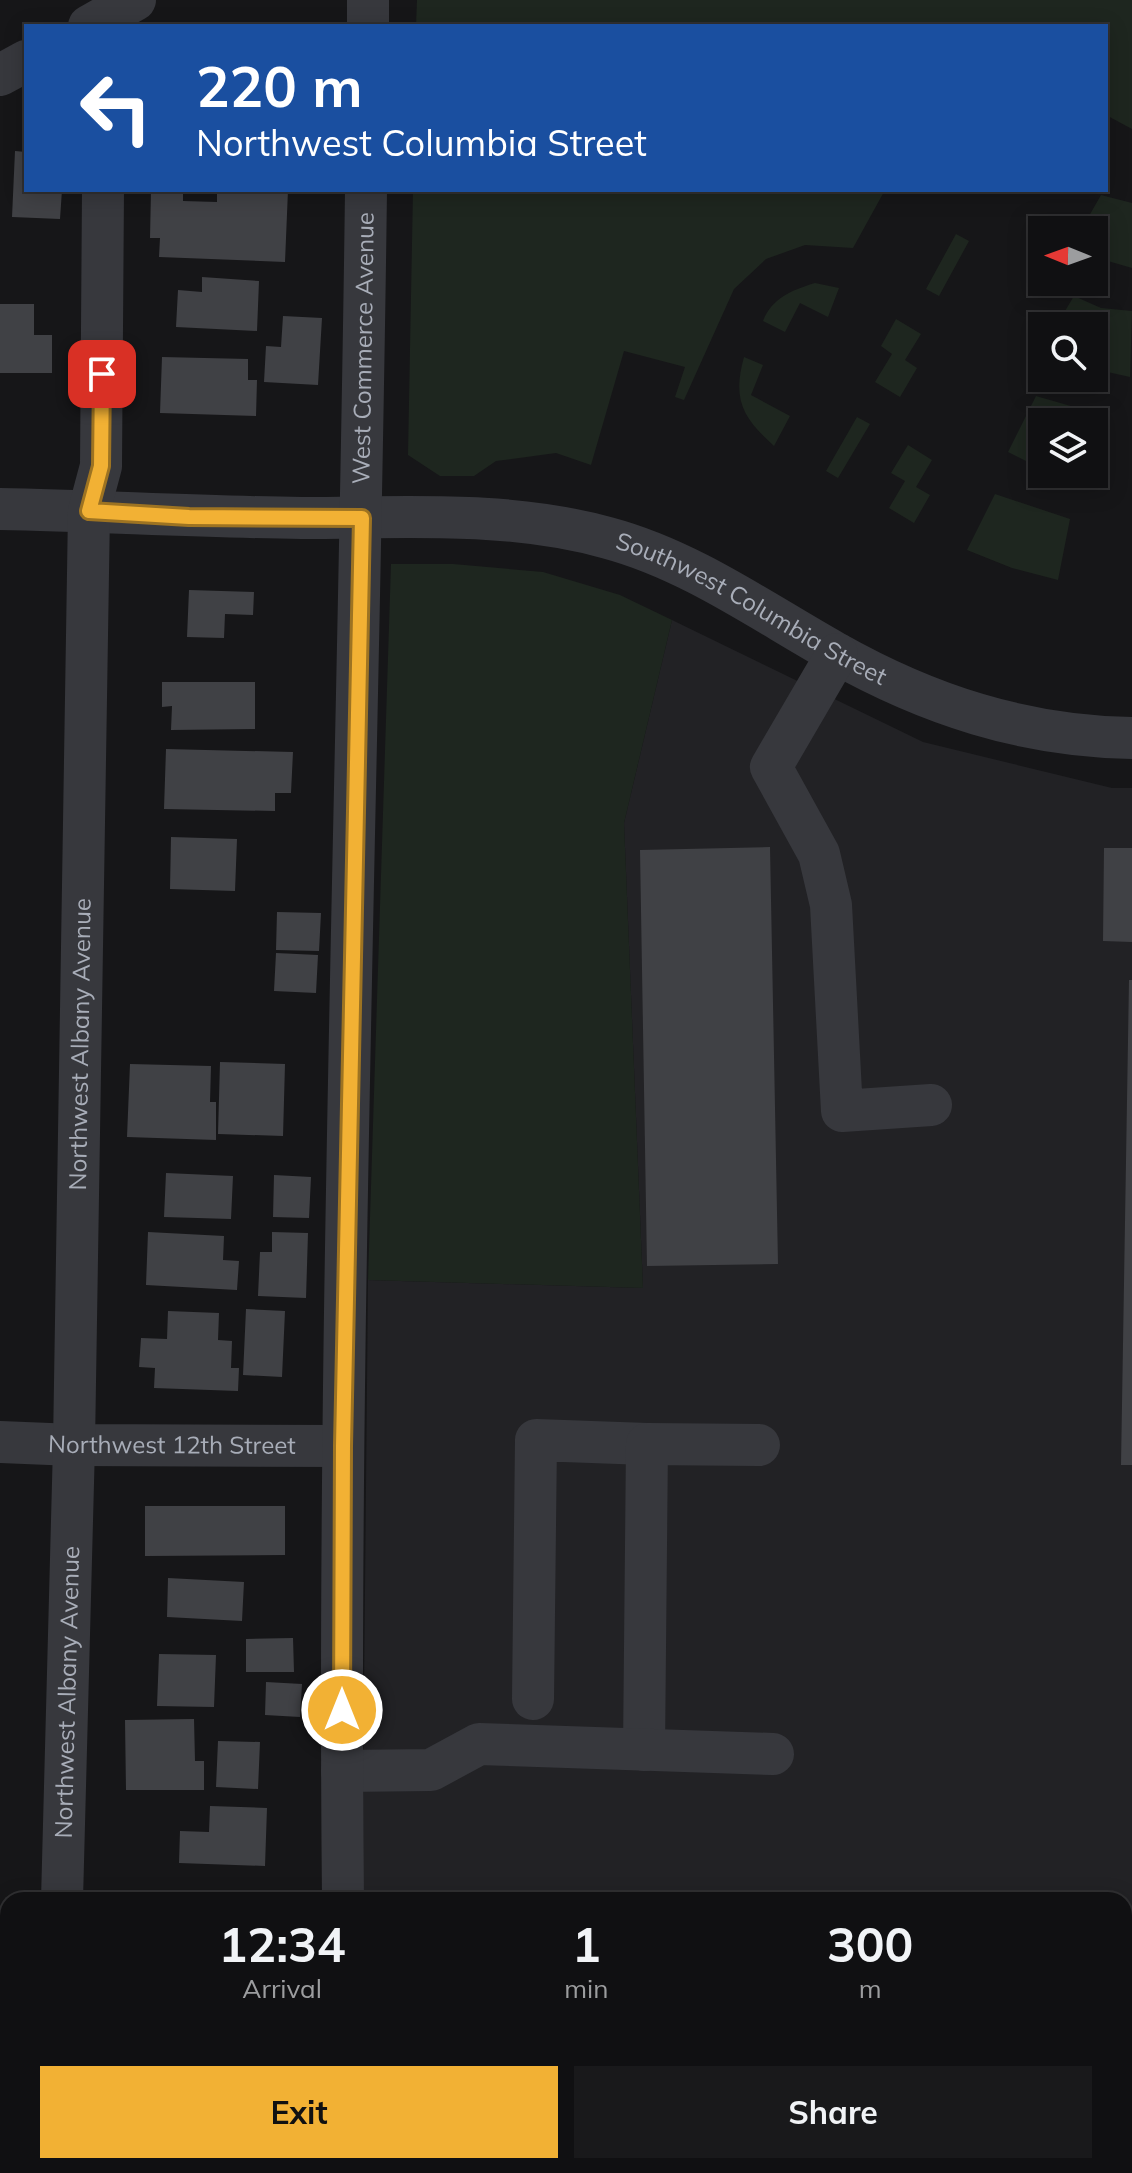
<!DOCTYPE html>
<html lang="en">
<head>
<meta charset="utf-8">
<style>
  :root { --surface:#101012; --page:#19191b; --text:#f1f3f6; --muted:#9c9d9f; --line:#303032; --accent:#f2b134 }
  body { margin:0; font-family:Mulish,sans-serif; background:var(--page); color:var(--text); height:100vh; display:flex; flex-direction:column; font-size:30px; white-space:nowrap }
  * { box-sizing:border-box; margin:0 }
  p { font-size:26px; color:var(--muted) }
  .icon { flex:none; width:44px; height:44px; fill:none; stroke:currentColor; stroke-width:2; stroke-linecap:round; stroke-linejoin:round }
  .map { position:relative; flex:1; overflow:hidden }
  .drawer { position:absolute; left:0px; top:1892px; width:1132px; height:282px; display:flex; flex-direction:column; background:var(--surface); border-radius:24px 24px 0 0; box-shadow:0 4px 20px #0003,0 0 0 2px var(--line) }
  .drawer>* { flex:none }
  .top-card { position:absolute; left:24px; top:24px; width:1084px; height:168px; border-radius:0px; box-shadow:0 4px 20px #0003,0 0 0 2px var(--line); background:#1a4fa0; color:#fff; overflow:hidden }
  .needle { width:52px; rotate:271deg }
  .fabs { position:absolute; left:1028px; top:216px; display:grid; gap:16px }
  .fabs a { display:grid; place-items:center; width:80px; height:80px; border-radius:0px; background:var(--surface); box-shadow:0 4px 20px #0003,0 0 0 2px var(--line); font-size:40px }
  .pin { position:absolute; display:grid; place-items:center; width:68px; height:68px; color:#fff; margin:-34px; border-radius:16px; box-shadow:0 4px 12px #0006 }
  .me { position:absolute; width:88px; margin:-44px; rotate:0deg; stroke-linejoin:round; filter:drop-shadow(0 0 6px #0008) }
  .turn { display:flex; align-items:center; gap:28px; height:168px; padding:0 40px; font-size:36px }
  .turn .icon { width:104px; height:104px; stroke-width:2.5 }
  .turn b { display:block; font-size:56px; line-height:68px }
  .eta { display:flex; justify-content:space-evenly; align-items:center; height:136px; text-align:center }
  .eta b { font-size:48px; font-weight:700; line-height:56px }
  .action { display:flex; gap:16px; margin-top:auto; padding:16px 40px }
  .action a { flex:1; height:92px; border-radius:0px; background:var(--accent); color:#111; font-size:32px; font-weight:700; line-height:92px; text-align:center }
  .action a+a { background:var(--page); color:var(--text) }
  .map>svg:first-child { display:block }
  .built { fill:#222225 }
  .green { fill:#1e261f }
  .building { fill:#404145 }
  .lines { fill:none; stroke-linecap:round; stroke-linejoin:round }
  .path { stroke:#3d3f44; stroke-width:5; stroke-dasharray:4 6; stroke-linecap:butt }
  .minor { stroke:#37383d; stroke-width:42 }
  .route-casing { stroke:#9d7322; stroke-width:20 }
  .route { stroke:#f2b134; stroke-width:14 }
  .labels { text-anchor:middle; stroke-width:6; stroke-linejoin:round; paint-order:stroke }
  .street-label { font-size:24px; fill:#a8adb8; stroke:#111113 }
</style>
</head>
<body>
<div class="map">
<svg width="1132" height="2173" viewBox="0 0 1132 2173">
  <rect width="100%" height="100%" fill="#161618"/>
  <!-- built -->
  <path class="built" d="M 672,620 L 923,742 L 1112,788 L 1132,788 L 1132,2173 L 359,2173 L 359,2166 L 1124,2166 L 1124,1900 L 362,1900 L 368,1280 L 643,1288 L 624,823 Z"/>
  <!-- green -->
  <path class="green" d="M 417,0 L 1132,0 L 1132,129 L 1106,115 L 1106,26 L 935,26 L 931,24 L 929,26 L 416,26 Z
    M 413,190 L 885,190 L 853,248 L 805,245 L 766,259 L 734,289 L 684,400 L 675,397 L 685,367 L 624,351 L 591,465 L 556,453 L 496,461 L 474,476 L 440,476 L 408,455 Z
    M 1101,195 L 1132,203 L 1132,268 L 1094,257 L 1094,230 L 1081,230 Z
    M 956,234 L 969,241 L 939,296 L 926,289 Z
    M 815,283 L 839,288 L 828,317 L 800,303 L 785,332 L 763,321 C 772,298 792,290 815,283 Z
    M 1074,296 L 1101,308 L 1132,311 L 1130,377 L 1094,369 L 1094,326 L 1056,326 Z
    M 896,319 L 921,334 L 905,360 L 917,368 L 900,397 L 875,382 L 892,354 L 881,346 Z
    M 744,357 L 763,365 L 751,395 L 790,416 L 774,446 C 743,418 732,400 744,357 Z
    M 1036,396 L 1102,415 L 1094,466 L 1094,422 L 1042,422 L 1042,469 L 1008,452 Z
    M 857,417 L 870,424 L 838,478 L 826,471 Z
    M 908,445 L 932,460 L 916,487 L 930,495 L 914,523 L 889,508 L 905,481 L 891,473 Z
    M 995,494 L 1070,519 L 1058,580 L 1012,568 L 967,550 Z
    M 391,564 L 453,564 L 543,572 L 620,595 L 672,620 L 624,823 L 643,1288 L 368,1280 Z"/>
  <!-- building -->
  <path class="building" d="M 15,151 L 26,152 L 26,190 L 62,190 L 60,219 L 12,217 Z
    M 151,190 L 183,190 L 183,201 L 217,202 L 217,190 L 288,190 L 285,262 L 159,257 L 160,238 L 150,238 Z
    M 202,277 L 259,281 L 257,331 L 176,327 L 178,290 L 202,292 Z
    M 0,304 L 34,304 L 34,335 L 52,335 L 52,373 L 0,373 Z
    M 283,316 L 322,318 L 318,385 L 264,382 L 266,346 L 281,347 Z
    M 162,357 L 248,359 L 248,380 L 257,380 L 256,416 L 160,413 Z
    M 189,590 L 254,592 L 253,615 L 225,614 L 224,638 L 187,637 Z
    M 162,682 L 255,682 L 255,729 L 171,730 L 172,706 L 162,707 Z
    M 166,749 L 293,752 L 291,793 L 275,793 L 275,811 L 164,809 Z
    M 171,837 L 237,839 L 235,891 L 170,889 Z
    M 770,847 L 778,1264 L 647,1266 L 640,850 Z
    M 1104,848 L 1132,848 L 1132,942 L 1103,941 Z
    M 277,912 L 321,913 L 319,951 L 276,950 Z
    M 276,953 L 318,955 L 316,993 L 274,991 Z
    M 1129,980 L 1132,980 L 1132,1465 L 1121,1465 Z
    M 220,1062 L 285,1064 L 283,1136 L 218,1134 Z
    M 130,1064 L 211,1066 L 210,1102 L 216,1102 L 216,1140 L 127,1137 Z
    M 166,1173 L 233,1176 L 231,1219 L 164,1217 Z
    M 274,1175 L 311,1177 L 309,1218 L 273,1217 Z
    M 148,1232 L 224,1236 L 223,1260 L 239,1261 L 237,1290 L 146,1285 Z
    M 272,1232 L 308,1233 L 306,1298 L 258,1296 L 260,1252 L 272,1252 Z
    M 246,1309 L 285,1311 L 282,1377 L 243,1375 Z
    M 168,1311 L 219,1313 L 218,1340 L 232,1341 L 231,1368 L 239,1368 L 238,1391 L 154,1388 L 155,1368 L 139,1367 L 141,1338 L 167,1339 Z
    M 145,1506 L 285,1506 L 285,1555 L 145,1556 Z
    M 168,1578 L 244,1582 L 242,1621 L 167,1617 Z
    M 293,1638 L 294,1672 L 246,1672 L 246,1639 Z
    M 159,1654 L 216,1655 L 214,1707 L 157,1706 Z
    M 266,1682 L 302,1684 L 300,1717 L 265,1715 Z
    M 194,1719 L 195,1761 L 204,1761 L 204,1790 L 126,1790 L 125,1720 Z
    M 218,1741 L 260,1742 L 258,1789 L 216,1787 Z
    M 210,1806 L 267,1808 L 265,1866 L 179,1863 L 180,1831 L 209,1832 Z
    M 190,1894 L 220,1894 L 220,1900 L 190,1900 Z
    M 143,2166 L 193,2166 L 193,2173 L 142,2173 Z
    M 227,2166 L 267,2166 L 267,2173 L 227,2173 Z
    M 754,2166 L 898,2166 L 898,2173 L 754,2173 Z"/>
  <g class="lines">
    <!-- path -->
    <path class="path" d="M 904,2173 L 904,2166"/>
    <!-- minor -->
    <g class="minor">
      <path d="M 89,26 L 135,0"/>
      <path d="M 368,26 L 368,0"/>
      <path d="M 0,75 L 26,61"/>
      <path id="s1" d="M 0,509 C 101,511 201,517 302,518 C 404,518 508,510 608,538 C 690,560 761,611 834,652 C 928,705 1023,736 1132,738"/>
      <path d="M 837,654 L 771,767 L 819,854 L 831,905 L 842,1111 L 931,1105"/>
      <path id="s2" d="M 0,1442 L 74,1445 L 343,1446"/>
      <path d="M 533,1699 L 536,1440 L 647,1444"/>
      <path d="M 644,1750 L 647,1444 L 759,1445"/>
      <path d="M 342,1771 L 431,1770 L 479,1744 L 773,1754"/>
      <path id="s3" d="M 62,1900 L 74,1445 L 89,511 L 101,466 L 103,190"/>
      <path id="s4" d="M 343,1900 C 337,1330 359,760 366,190"/>
      <path d="M 0,1997 L 8,1997"/>
      <path d="M 56,2173 L 56,2166"/>
      <path d="M 339,2173 L 339,2166"/>
    </g>
  </g>
  <g class="lines">
    <!-- route casing -->
    <g class="route-casing">
      <path id="route" d="M 102,374 L 101,466 L 89,511 L 189,517 L 362,518 L 343,1446 L 342,1710"/>
    </g>
    <!-- route -->
    <use href="#route" class="route"/>
  </g>
  <g class="labels">
    <!-- street labels -->
    <g class="street-label">
      <text dy="8" stroke="none"><textPath href="#s4" startOffset="1552">West Commerce Avenue</textPath></text>
      <text dy="8" stroke="none"><textPath href="#s1" startOffset="770">Southwest Columbia Street</textPath></text>
      <text dy="8" stroke="none"><textPath href="#s3" startOffset="856">Northwest Albany Avenue</textPath></text>
      <text dy="8" stroke="none"><textPath href="#s2" startOffset="172">Northwest 12th Street</textPath></text>
      <text dy="8" stroke="none"><textPath href="#s3" startOffset="208">Northwest Albany Avenue</textPath></text>
    </g>
  </g>
</svg>
<div class="fabs">
<a><svg class="needle" viewBox="-14 -14 28 28"><path d="M0-13l5 13h-10z" fill="#e53935"/><path d="M0 13l5-13h-10z" fill="#9c9d9f"/></svg></a>
<a><svg class="icon" aria-label="search" viewBox="0 0 24 24"><circle cx="10" cy="10" r="6"/><path d="M15 15l6 6"/></svg></a>
<a><svg class="icon" aria-label="layers" viewBox="0 0 24 24"><path d="M12 4l9 5-9 5-9-5zM3 14l9 5 9-5"/></svg></a>
</div>
<div class="pin" style="left:102px;top:374px;background:#d93025"><svg class="icon" aria-label="arrive" viewBox="0 0 24 24"><path d="M6 21V4h12l-3 4 3 4H6"/></svg></div>
<svg class="me" style="left:342px;top:1710px" viewBox="-20 -20 40 40"><circle r="17" fill="#f2b134" stroke="#fff" stroke-width="3"/><path d="M0-11L8 9 0 5-8 9z" fill="#fff"/></svg>
<div class="top-card">
<div class="turn"><svg class="icon" aria-label="left" viewBox="0 0 24 24"><path d="M17 20v-9H6M10 6l-5 5 5 5"/></svg><div><b>220 m</b>Northwest Columbia Street</div></div>
</div>
<section class="drawer">
<div class="eta">
<div><b>12:34</b><p>Arrival</p></div>
<div><b>1</b><p>min</p></div>
<div><b>300</b><p>m</p></div>
</div>
<div class="action"><a>Exit</a><a>Share</a></div>
</section>
</div>
</body>
</html>
